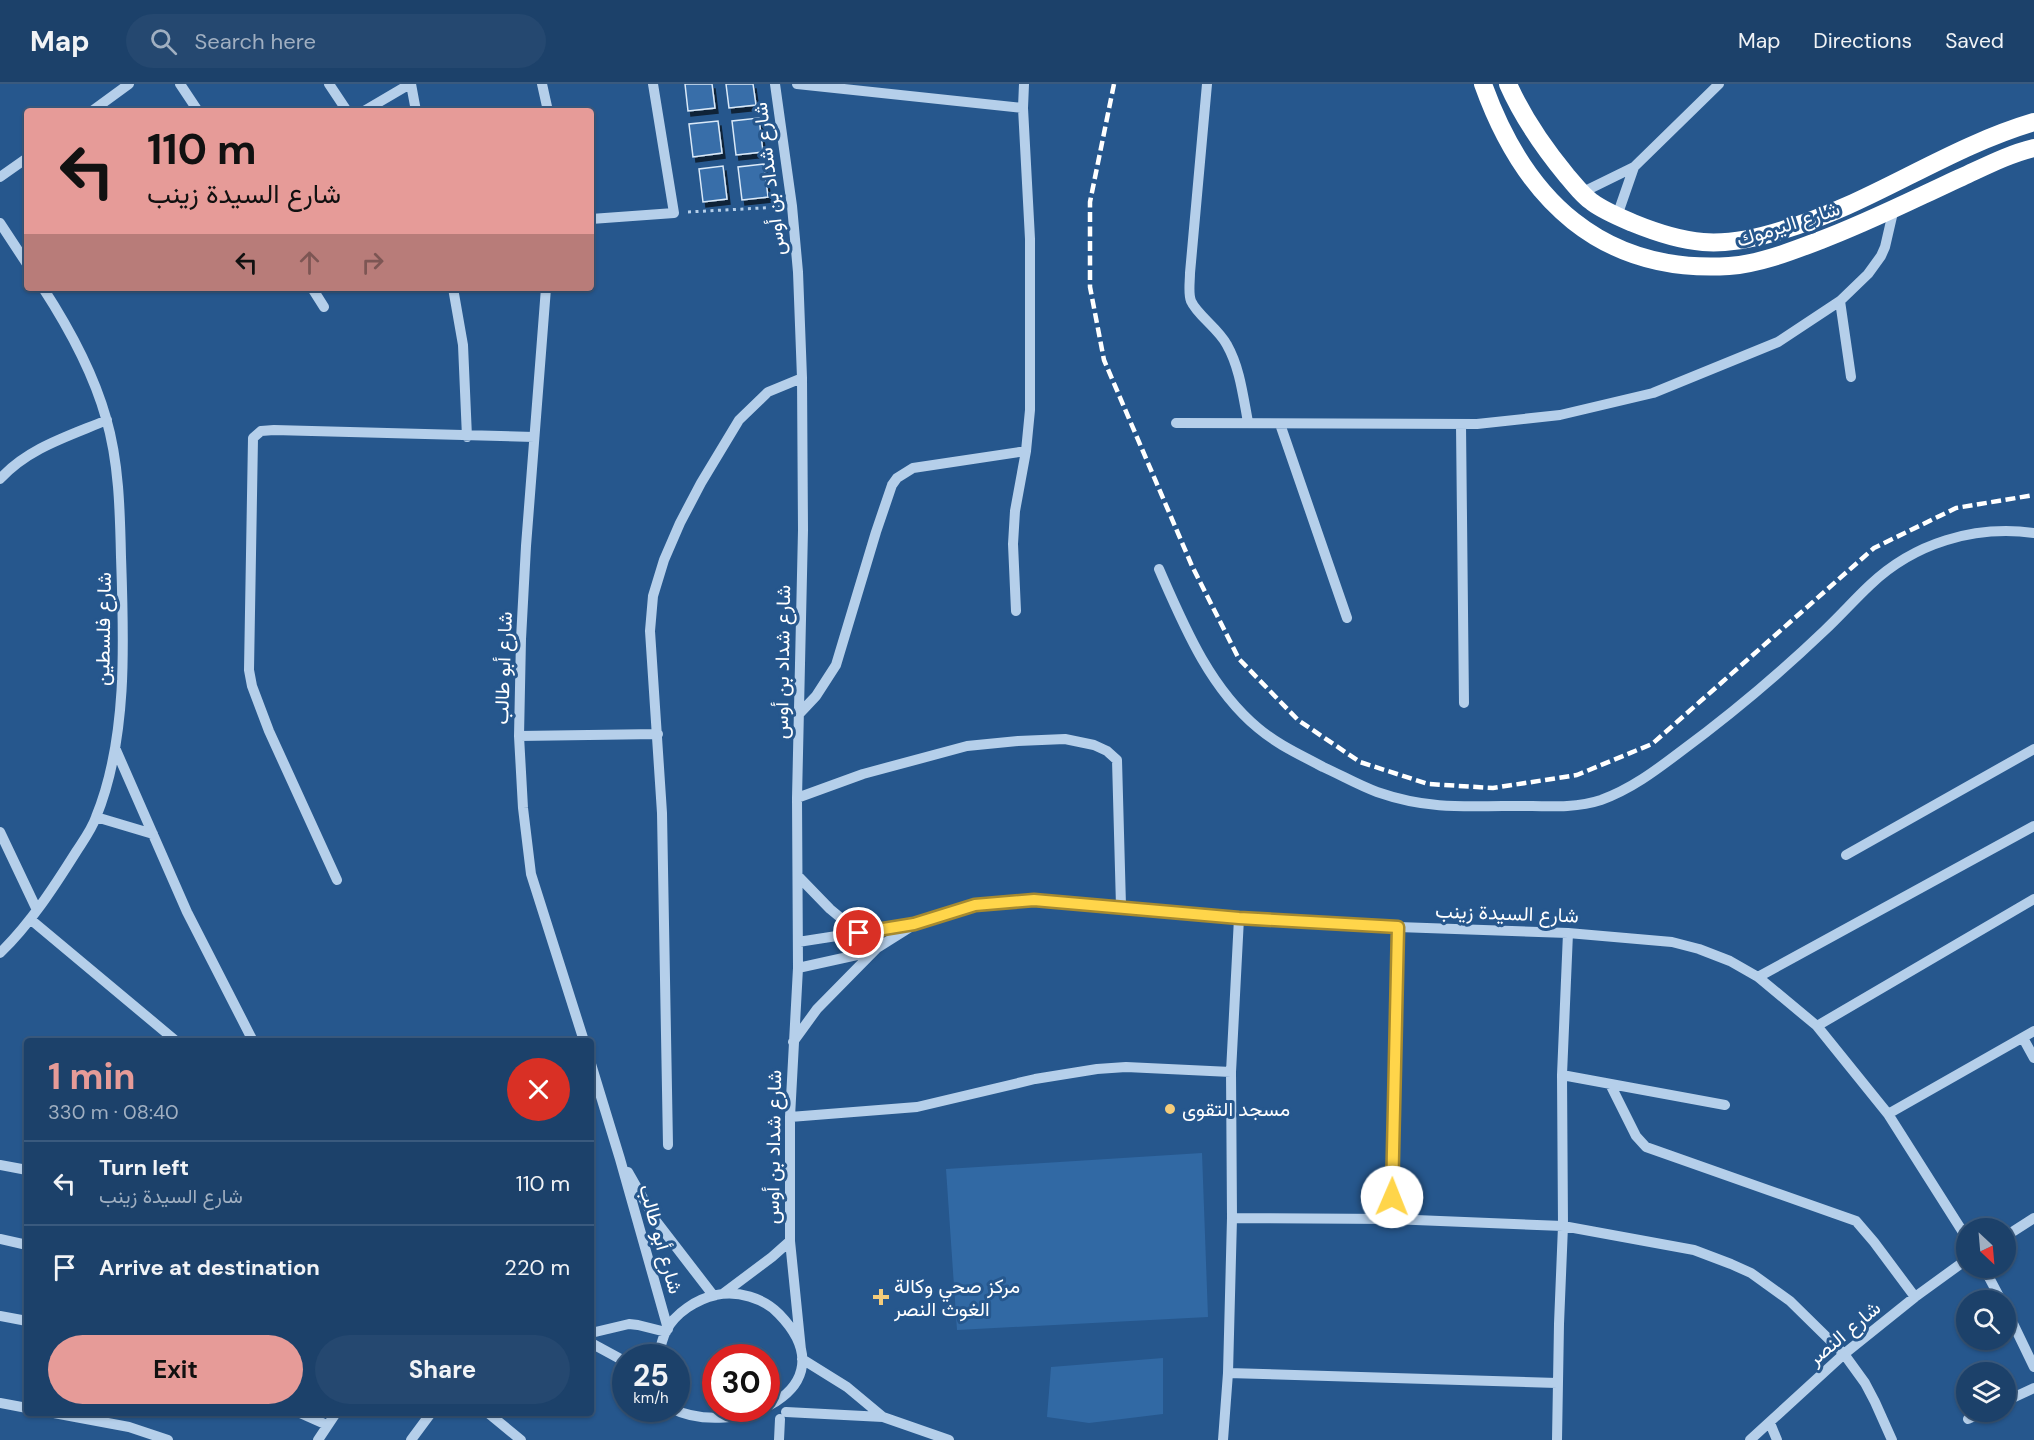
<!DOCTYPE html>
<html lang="en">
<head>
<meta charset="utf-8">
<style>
  :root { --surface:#1c416a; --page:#254870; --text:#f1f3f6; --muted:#a0afc1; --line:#3a5a7e; --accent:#e69b98 }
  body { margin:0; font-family:"DM Sans",Vazirmatn,sans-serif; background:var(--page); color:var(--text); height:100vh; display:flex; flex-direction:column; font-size:22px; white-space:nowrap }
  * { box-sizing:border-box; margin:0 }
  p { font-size:20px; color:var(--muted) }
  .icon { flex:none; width:33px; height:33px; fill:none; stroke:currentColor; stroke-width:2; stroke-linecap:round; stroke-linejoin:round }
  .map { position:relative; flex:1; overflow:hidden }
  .side { position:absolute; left:24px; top:954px; width:570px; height:378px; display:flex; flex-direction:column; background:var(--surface); border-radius:6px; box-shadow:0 2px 4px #0004,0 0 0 2px var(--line) }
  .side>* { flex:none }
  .guide { position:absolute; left:24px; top:24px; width:570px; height:183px; border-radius:6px; box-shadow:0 2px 4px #0004,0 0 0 2px var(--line); background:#e69b98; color:#111; overflow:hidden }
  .needle { width:39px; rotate:154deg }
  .buttons { position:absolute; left:1956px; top:1134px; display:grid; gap:12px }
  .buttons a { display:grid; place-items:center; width:60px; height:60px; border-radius:50%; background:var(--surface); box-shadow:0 2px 4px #0004,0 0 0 2px var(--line); font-size:30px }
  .speed { position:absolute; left:612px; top:1260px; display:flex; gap:12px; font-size:30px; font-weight:700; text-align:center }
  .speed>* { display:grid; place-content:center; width:78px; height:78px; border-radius:50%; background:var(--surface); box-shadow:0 2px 4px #0004,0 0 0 2px var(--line); line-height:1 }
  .speed small { font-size:15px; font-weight:400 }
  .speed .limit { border:9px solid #d22; background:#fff; color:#111 }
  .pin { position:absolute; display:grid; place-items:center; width:51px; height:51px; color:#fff; margin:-26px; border:3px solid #fff; border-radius:50%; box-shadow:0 2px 6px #0007 }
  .me { position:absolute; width:66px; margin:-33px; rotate:1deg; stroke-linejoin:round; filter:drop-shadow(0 0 4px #0008) }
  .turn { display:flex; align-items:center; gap:21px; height:126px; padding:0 24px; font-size:27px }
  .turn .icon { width:78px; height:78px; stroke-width:2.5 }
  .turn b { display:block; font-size:42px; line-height:51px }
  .lanes { display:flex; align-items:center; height:57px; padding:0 24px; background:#0003; justify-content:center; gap:30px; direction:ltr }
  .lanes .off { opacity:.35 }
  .round { display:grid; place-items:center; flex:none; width:63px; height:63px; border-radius:32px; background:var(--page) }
  .overview { display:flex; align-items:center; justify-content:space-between; height:102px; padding:0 24px }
  h1 { font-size:36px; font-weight:700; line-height:45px; color:var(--accent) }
  .action { display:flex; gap:12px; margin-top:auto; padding:12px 24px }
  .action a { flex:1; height:69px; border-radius:36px; background:var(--accent); color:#111; font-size:24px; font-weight:700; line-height:69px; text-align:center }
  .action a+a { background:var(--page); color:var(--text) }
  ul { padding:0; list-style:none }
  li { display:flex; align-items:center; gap:18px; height:84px; padding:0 24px; border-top:2px solid var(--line) }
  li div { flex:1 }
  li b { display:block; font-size:22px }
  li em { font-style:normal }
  header { display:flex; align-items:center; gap:36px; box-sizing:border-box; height:84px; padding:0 30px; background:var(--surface); border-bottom:2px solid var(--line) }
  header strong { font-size:28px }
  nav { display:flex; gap:33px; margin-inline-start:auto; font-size:21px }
  .search { width:420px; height:54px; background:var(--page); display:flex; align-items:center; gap:15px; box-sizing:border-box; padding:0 21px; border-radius:33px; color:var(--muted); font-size:22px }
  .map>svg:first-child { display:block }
  .green { fill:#3169a4 }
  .building { fill:#376ea9; stroke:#dae9f8; stroke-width:1.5; filter:url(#shadow) }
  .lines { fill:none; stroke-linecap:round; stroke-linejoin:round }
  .path { stroke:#b5cfea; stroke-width:3; stroke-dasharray:3 4.5; stroke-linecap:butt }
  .minor { stroke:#b5cfea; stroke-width:10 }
  .highway { stroke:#fff; stroke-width:18 }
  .rail { stroke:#fff; stroke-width:4.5; stroke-dasharray:10 4.5; stroke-linecap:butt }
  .route-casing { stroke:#a68a30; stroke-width:15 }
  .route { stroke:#ffd54a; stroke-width:10 }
  .poi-dot { fill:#f4cc7a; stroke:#26578d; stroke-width:2 }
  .labels { text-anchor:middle; stroke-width:6; stroke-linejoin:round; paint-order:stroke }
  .street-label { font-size:20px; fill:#fff; stroke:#26578d }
  .poi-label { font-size:20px; fill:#fff; stroke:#26578d; text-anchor:start }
</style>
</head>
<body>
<header>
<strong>Map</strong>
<div class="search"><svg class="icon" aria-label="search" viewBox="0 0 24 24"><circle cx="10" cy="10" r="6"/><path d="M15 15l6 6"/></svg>Search here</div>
<nav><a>Map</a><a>Directions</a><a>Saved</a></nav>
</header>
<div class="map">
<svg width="2034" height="1356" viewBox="0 0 2034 1356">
  <defs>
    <filter id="shadow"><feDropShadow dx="3" dy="5" stdDeviation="0" flood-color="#0009"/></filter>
  </defs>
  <rect width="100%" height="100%" fill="#26578d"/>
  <!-- green -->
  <path class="green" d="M 1202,1069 L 1208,1233 L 957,1246 L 946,1085 Z
    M 1163,1274 L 1163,1330 L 1089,1339 L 1047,1333 L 1051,1283 Z"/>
  <!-- building -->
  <path class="building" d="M 685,0 L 712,0 L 715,24 L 688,27 Z
    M 726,0 L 753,0 L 756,21 L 729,24 Z
    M 759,34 L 763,68 L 736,71 L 732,37 Z
    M 718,37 L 722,69 L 693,73 L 689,40 Z
    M 764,80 L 768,113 L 742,116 L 738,83 Z
    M 723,82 L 727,115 L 703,118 L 699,85 Z"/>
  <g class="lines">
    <!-- path -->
    <path class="path" d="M 688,128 L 780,123"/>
    <!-- minor -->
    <path class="minor" d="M 180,0 L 198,27
      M 329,0 L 347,27
      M 411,0 L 416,27
      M 542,0 L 548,27
      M 775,0 L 792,122 L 798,188 L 802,294 L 803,446 L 797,714 L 798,884 L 790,1033 L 790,1157 L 801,1266
      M 797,0 L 1023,24
      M 1207,0 L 1190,189 C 1190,198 1188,209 1191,217 C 1197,231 1219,245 1227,261 C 1240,284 1243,312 1248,338
      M 92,27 L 129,0
      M 364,27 L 410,0
      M 0,93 L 27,74
      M 1581,109 L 1634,83 L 1719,0
      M 1617,132 L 1634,83
      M 591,135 L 674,129 L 653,0
      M 0,139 L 27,180
      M 312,204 L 324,223
      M 453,204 L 463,261 L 467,353
      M 546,204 L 526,462 L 521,555 L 519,652 L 523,724 L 531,790 L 584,957
      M 1840,217 L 1851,293
      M 1176,339 L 1477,340 L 1560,331 L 1653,309 L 1778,258 L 1840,217 L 1868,190 L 1881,172 L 1885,163 L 1894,124
      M 1280,340 L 1347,534
      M 1461,341 L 1464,619
      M 0,395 C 28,364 69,352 107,336
      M 1159,485 C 1184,542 1209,603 1258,644 C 1278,661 1301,671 1323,683 C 1341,691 1358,701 1377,708 C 1423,724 1457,723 1505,722 C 1536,721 1571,726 1601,716 C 1631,705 1655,687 1680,668 C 1730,631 1779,590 1824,547 C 1840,532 1854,516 1870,501 C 1914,459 1974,441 2034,449
      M 1016,527 L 1013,460 L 1015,427 L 1026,367 L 1030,326 L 1030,155 L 1023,24 L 1024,0
      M 800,629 L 816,612 L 836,581 L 876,448 L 892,401 L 897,394 L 913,384 L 1026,367
      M 519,652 L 658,650
      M 116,666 L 187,828 L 253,957
      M 797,714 L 863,690 L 967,662 L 1018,657 L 1065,655 L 1094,661 L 1107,667 L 1117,676 L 1121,822
      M 96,733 L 153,750
      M 0,748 L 37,826
      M 1846,771 L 2034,665
      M 798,792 L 830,825 L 859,849
      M 337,796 L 269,647 L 252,602 L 249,586 L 253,354 L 261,347 L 274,346 L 534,353
      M 30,835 L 176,957
      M 798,858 L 914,840 L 975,821 L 1034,816 L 1239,834 L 1398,843 L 1568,849 L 1672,858 L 1699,865 L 1730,877 L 1758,893 L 1817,942 L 1888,1030 L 1966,1153
      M 0,869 C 30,840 54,803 76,768 C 83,757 92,745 96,733 C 128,655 124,556 121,473 C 120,427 119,378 106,334 C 93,288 69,244 43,204
      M 798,884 L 857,871 L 877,864 L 912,842
      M 1758,893 L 2034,742
      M 1817,942 L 2034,815
      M 2023,954 L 2034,974
      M 793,958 L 817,925 L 877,864
      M 591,980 L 620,1075 L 668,1245
      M 1562,991 L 1725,1021
      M 1610,1000 L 1636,1052 L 1646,1063 L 1856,1137 L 1874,1158 L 1915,1213
      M 1888,1030 L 2034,947
      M 790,1033 L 917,1023 L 1035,995 L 1097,985 L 1126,983 L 1231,988
      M 668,1061 L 662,729 L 650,547 L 653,512 L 664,476 L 680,439 L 701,399 L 739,336 L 768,308 L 802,294
      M 0,1081 L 27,1086
      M 628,1088 L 656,1137 L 713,1211
      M 1232,1134 L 1391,1135 L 1563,1142 L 1694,1166 L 1731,1180 L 1751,1189 L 1790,1217 L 1844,1270 L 1865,1299 L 1875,1318 L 1892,1356
      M 1391,1135 L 1398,843
      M 2006,1152 L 2034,1134
      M 0,1155 L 27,1161
      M 1984,1184 L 2001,1216
      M 724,1209 L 772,1173 L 790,1157
      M 2006,1225 L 2034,1283
      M 0,1232 L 27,1237
      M 591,1249 L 629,1240 L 638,1241 L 666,1248
      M 591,1259 L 626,1278
      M 658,1274 C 660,1265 662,1255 666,1247 C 675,1229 697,1215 716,1211 C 737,1206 764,1214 779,1230 C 853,1306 733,1356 671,1324
      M 802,1275 L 847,1303 L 883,1333
      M 1228,1289 L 1557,1299
      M 2006,1317 L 2034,1304
      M 0,1319 L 27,1324
      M 786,1328 L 883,1333 L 949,1356
      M 54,1329 L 129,1343 L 168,1356
      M 300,1329 L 327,1341
      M 488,1329 L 521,1356
      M 1968,1335 L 1984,1328
      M 1770,1339 L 1777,1356
      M 318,1356 L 336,1329
      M 411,1356 L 431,1329
      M 779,1356 L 780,1335
      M 1223,1356 L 1228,1289 L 1232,1134 L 1231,988 L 1239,834
      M 1557,1356 L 1559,1240 L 1563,1142 L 1562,991 L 1568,849
      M 1750,1356 L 1844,1270 L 1915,1213 L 1966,1176"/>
    <!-- highway -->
    <path class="highway" d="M 1483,0 C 1524,115 1601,190 1729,182 C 1760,180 1792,167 1821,156 C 1869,138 1916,114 1962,93 C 1986,82 2009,70 2034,64
      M 1508,0 C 1523,34 1544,64 1567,92 C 1575,101 1582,111 1592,118 C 1604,127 1619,133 1633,139 C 1655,148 1678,156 1703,158 C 1730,160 1758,154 1783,146 C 1871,120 1946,64 2034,38"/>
    <!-- rail -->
    <path class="rail" d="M 1114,0 L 1090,118 L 1090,203 L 1104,276 L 1192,482 L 1239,575 L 1298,636 L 1360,678 L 1428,700 L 1493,704 L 1577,691 L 1652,660 L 1874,464 L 1956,424 L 2034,411"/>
  </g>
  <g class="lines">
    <!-- route casing -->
    <g class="route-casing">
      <path id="route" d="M 859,849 L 914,840 L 975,821 L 1034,816 L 1239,834 L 1398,843 L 1392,1113"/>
    </g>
    <!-- route -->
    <use href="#route" class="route"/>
  </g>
  <!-- markers -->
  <g class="poi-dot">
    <circle cx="1170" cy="1025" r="6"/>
    <path d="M878 1204h6v6h6v6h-6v6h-6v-6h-6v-6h6z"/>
  </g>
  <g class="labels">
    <!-- street labels -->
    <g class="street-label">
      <text transform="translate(769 95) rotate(-97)" y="7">شارع شداد بن أوس</text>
      <text transform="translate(1788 140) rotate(-18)" y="7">شارع اليرموك</text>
      <text transform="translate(103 545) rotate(-89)" y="7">شارع فلسطين</text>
      <text transform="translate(782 578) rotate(-89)" y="7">شارع شداد بن أوس</text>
      <text transform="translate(503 584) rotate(-88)" y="7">شارع أبو طالب</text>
      <text transform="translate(1507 829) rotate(2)" y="7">شارع السيدة زينب</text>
      <text transform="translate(773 1063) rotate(-89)" y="7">شارع شداد بن أوس</text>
      <text transform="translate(661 1155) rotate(74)" y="7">شارع أبو طالب</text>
      <text transform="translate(1844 1249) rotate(-40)" y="7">شارع النصر</text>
    </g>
    <!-- poi labels -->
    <g class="poi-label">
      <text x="1182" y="1032">مسجد التقوى</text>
      <text x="894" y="1209">مركز صحي وكالة<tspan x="894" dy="23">الغوث النصر</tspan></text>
    </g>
  </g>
</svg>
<div class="buttons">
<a><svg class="needle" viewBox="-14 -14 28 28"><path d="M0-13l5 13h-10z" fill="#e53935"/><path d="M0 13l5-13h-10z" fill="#a0afc1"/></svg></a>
<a><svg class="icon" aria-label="search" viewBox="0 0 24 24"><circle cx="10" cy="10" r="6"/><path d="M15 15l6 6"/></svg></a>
<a><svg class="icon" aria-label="layers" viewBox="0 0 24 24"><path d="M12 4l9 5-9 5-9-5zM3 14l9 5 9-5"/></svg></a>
</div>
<div class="speed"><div>25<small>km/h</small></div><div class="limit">30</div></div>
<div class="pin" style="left:859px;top:849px;background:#d93025"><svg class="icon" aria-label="arrive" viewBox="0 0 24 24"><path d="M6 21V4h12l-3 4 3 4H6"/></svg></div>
<svg class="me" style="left:1392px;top:1113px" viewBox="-20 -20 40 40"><circle r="19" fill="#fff"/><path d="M0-13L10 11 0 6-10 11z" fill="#ffd54a"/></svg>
<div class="guide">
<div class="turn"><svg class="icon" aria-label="left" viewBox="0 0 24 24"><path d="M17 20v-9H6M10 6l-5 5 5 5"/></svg><div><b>110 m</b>شارع السيدة زينب</div></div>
<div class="lanes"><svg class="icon" aria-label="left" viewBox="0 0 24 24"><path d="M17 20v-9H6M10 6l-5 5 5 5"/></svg><svg class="icon off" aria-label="ahead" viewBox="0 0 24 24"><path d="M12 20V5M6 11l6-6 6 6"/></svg><svg class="icon off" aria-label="right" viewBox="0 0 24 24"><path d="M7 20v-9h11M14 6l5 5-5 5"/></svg></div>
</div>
<section class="side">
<div class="overview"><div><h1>1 min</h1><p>330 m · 08:40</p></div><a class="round" style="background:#d93025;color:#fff"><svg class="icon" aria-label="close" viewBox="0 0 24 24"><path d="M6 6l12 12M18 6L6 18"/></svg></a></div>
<ul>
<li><svg class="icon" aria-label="left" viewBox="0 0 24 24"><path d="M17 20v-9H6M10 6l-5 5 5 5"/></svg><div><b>Turn left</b><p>شارع السيدة زينب</p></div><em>110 m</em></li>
<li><svg class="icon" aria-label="arrive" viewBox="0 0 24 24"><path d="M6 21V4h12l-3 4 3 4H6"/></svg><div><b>Arrive at destination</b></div><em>220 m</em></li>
</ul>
<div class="action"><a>Exit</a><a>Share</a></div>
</section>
</div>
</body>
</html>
